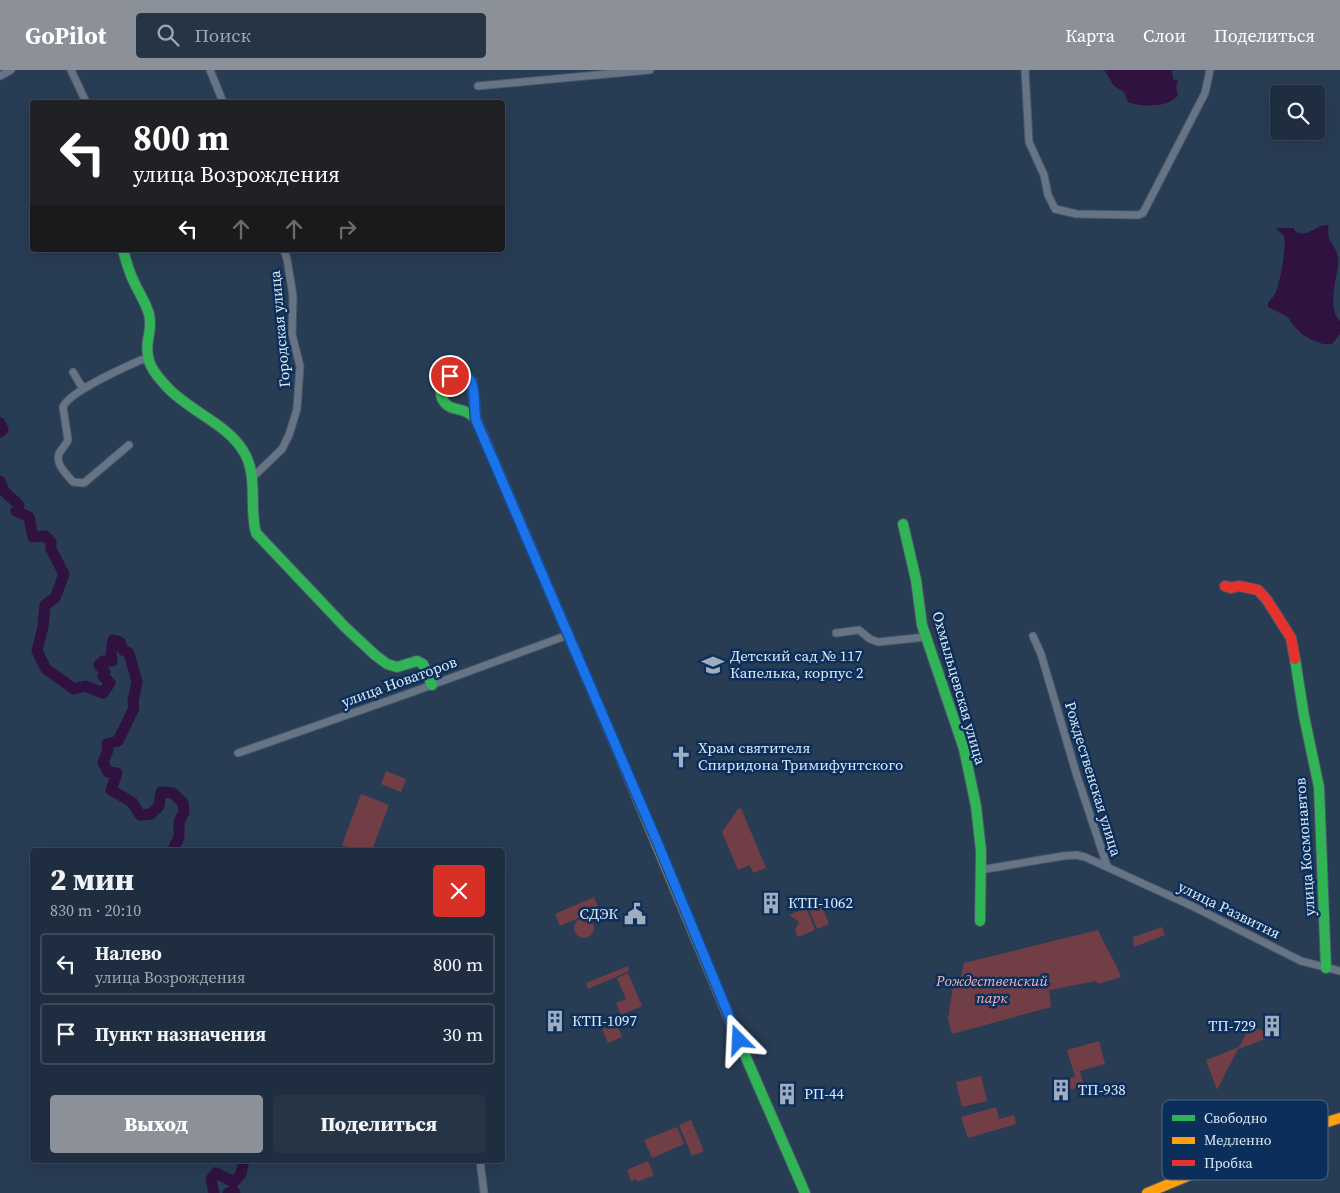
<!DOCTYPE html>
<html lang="ru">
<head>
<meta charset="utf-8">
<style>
  :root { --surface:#1e2d3f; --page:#263546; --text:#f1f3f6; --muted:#a1a8b0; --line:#3c4959; --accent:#8c9099 }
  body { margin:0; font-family:"Source Serif 4",serif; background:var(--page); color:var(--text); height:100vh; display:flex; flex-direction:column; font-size:19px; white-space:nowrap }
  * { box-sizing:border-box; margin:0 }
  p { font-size:16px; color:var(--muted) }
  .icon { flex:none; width:28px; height:28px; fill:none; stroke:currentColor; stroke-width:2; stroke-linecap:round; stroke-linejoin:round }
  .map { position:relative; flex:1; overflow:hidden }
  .panel { position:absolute; left:30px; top:778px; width:475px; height:315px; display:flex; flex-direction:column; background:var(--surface); border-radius:5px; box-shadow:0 5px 20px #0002,0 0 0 1px var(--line) }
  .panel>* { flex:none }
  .top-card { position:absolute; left:30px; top:30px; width:475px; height:152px; border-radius:5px; box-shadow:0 5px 20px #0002,0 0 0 1px var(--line); background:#202124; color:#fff; overflow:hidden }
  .tools { position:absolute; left:1270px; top:15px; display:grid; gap:10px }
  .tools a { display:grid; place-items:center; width:55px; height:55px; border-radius:5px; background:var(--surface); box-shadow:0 5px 20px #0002,0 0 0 1px var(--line); font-size:25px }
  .pin { position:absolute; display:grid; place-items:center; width:42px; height:42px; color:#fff; margin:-21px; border:2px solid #fff; border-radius:50%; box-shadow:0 1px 5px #0007 }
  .me { position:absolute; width:55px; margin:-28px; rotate:339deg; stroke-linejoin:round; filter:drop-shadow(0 0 4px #0008) }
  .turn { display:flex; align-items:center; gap:18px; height:105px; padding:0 20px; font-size:22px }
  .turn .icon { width:65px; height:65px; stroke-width:2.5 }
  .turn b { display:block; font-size:35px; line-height:42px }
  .lanes { display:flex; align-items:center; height:48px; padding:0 20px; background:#0003; justify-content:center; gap:25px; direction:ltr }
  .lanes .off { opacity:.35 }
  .round { display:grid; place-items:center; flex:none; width:52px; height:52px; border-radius:5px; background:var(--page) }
  .headline { display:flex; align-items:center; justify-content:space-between; height:85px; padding:0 20px }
  h1 { font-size:30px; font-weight:800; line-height:38px }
  .primary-button { display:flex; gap:10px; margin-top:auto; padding:10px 20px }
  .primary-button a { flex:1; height:58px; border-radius:5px; background:var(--accent); color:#fff; font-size:20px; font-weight:800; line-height:58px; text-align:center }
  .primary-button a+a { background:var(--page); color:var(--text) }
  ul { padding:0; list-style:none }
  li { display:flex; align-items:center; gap:15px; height:62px; margin:0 10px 8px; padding:0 10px; border:2px solid var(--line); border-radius:5px }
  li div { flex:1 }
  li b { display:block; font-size:19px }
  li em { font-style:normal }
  header { display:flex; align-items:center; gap:30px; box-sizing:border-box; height:70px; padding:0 25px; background:var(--accent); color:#fff }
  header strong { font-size:24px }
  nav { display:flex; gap:28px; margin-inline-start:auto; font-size:18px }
  .search { width:350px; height:45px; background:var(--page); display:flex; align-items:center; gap:12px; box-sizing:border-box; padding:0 18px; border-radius:5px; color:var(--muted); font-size:19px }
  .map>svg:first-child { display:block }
  .green { fill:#723e46 }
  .water { fill:#301241 }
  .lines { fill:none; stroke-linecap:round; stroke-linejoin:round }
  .river { stroke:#301241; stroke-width:11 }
  .street-casing { stroke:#49576a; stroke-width:9 }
  .fast-casing { stroke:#49576a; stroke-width:12 }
  .slow-casing { stroke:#49576a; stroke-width:12 }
  .jam-casing { stroke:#49576a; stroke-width:12 }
  .street { stroke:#667485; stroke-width:7 }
  .fast { stroke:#30b455; stroke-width:10 }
  .slow { stroke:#ff9f0a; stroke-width:10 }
  .jam { stroke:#e5322d; stroke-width:10 }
  .route-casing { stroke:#114b97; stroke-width:12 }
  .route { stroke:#1a73e8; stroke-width:9 }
  .labels { text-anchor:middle; stroke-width:5; stroke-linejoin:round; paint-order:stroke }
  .street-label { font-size:15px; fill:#ddeafa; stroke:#0b2f5a }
  .poi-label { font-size:15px; fill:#ddeafa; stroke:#0b2f5a; text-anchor:start }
  .park-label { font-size:15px; font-style:italic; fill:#f3b4b8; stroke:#0b2f5a }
  .key { fill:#0b2f5a; stroke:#4a678a; stroke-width:1 }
  .key-label { font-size:14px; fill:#ddeafa }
</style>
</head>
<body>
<header>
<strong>GoPilot</strong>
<div class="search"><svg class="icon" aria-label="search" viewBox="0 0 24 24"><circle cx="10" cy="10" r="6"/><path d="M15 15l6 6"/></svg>Поиск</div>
<nav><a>Карта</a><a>Слои</a><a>Поделиться</a></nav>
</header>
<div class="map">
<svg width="1340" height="1123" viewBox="0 0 1340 1123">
  <rect width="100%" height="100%" fill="#283c54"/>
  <!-- green -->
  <path class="green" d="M 386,701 L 406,709 L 401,722 L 381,714 Z
    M 361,724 L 389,735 L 372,780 L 355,780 L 342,775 Z
    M 741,738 L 766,798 L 753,803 L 750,795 L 738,800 L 722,762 L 738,739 Z
    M 594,827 L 599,839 L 560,856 L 555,844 Z
    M 820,832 L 829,854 L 817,859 L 808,837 Z
    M 806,838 L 815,860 L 798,867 L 795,860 L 799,852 L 789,845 Z
    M574 858a10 10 0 1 1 20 0a10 10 0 1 1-20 0Z
    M 1162,857 L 1165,865 L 1134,877 L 1133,867 Z
    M 1098,860 C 1105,877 1115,890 1121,907 L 1098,914 L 1096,911 L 1049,920 L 1051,937 L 952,964 L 948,949 L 953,916 L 961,906 L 964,893 Z
    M 628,896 L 629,901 L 588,919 L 586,913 Z
    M 628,903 L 642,936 L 621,945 L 616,933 L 626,929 L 617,908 Z
    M 616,953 L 622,967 L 608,973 L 602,959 Z
    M 1250,956 L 1276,965 L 1238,979 L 1217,1020 L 1206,990 L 1239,977 Z
    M 1099,971 L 1105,994 L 1080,1001 L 1084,1016 L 1065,1021 L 1062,1011 L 1075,1007 L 1067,980 Z
    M 981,1006 L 987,1031 L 962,1037 L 956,1012 Z
    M 996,1037 L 999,1049 L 1014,1045 L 1016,1054 L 968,1068 L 961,1047 Z
    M 691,1050 L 704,1081 L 692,1086 L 679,1055 Z
    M 677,1057 L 684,1074 L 652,1088 L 644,1070 Z
    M 648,1091 L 654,1105 L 637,1112 L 636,1109 L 631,1111 L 627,1100 Z"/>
  <!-- water -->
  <path class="water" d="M 1101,0 L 1172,0 L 1173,9 L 1178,11 L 1176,17 L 1178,25 C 1170,38 1140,37 1128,32 L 1124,22 L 1114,16 L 1105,1 Z
    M 1324,155 L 1328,155 C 1329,160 1327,167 1330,170 C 1335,179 1339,184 1338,195 C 1336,211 1327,239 1340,251 L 1340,264 L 1332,274 L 1323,274 L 1312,270 L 1302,264 L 1293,255 L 1288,247 L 1268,237 C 1268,230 1272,229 1275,224 C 1280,215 1287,175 1284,166 C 1282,163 1278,161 1276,158 L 1294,158 L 1295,161 C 1306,168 1313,158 1324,155 Z"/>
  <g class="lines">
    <!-- river -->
    <path class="river" d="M 0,353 L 3,359 L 0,362
      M 0,411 L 4,421 L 19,435 L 16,441 L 29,447 L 33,467 L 45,466 L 51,472 L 51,479 L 64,504 L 55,528 L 45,535 L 43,557 L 37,581 L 46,599 L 74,619 L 85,616 L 103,623 L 110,613 L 103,606 L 105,602 L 99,595 L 103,591 L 112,591 L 111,583 L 113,570 L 120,572 L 123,580 L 129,583 L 137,612 L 133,631 L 134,638 L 118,671 L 107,674 L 108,680 L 103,692 L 108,702 L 117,703 L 111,720 L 132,732 L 140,745 L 151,744 L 159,736 L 161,722 L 173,723 L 183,733 L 184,742 L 179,752 L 179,767 L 173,780
      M 214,1123 L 211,1109 L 216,1103 L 234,1112 L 241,1104 L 244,1090
      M 228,1123 L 233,1121 L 235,1123"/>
    <!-- street casing -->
    <g class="street-casing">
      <path id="street" d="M 71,0 L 86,32
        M 210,0 L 223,32
        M 1025,0 L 1029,72 L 1044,105 L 1048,125 L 1055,139 L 1077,144 L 1138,145 L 1143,143 L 1205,23 L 1210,0
        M 0,6 L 11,0
        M 478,16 L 650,0
        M 73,302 L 80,314 L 85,318
        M 129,375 L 84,413 L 73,412 C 67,405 55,394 59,384 C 61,379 66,375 68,370 L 63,337 C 69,322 125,297 141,290 L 148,289
        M 251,409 L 282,379 L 289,365 L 297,339 L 300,296 L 292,264 L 293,226 L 287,189 L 284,180
        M 836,563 L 859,560 L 870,569 L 878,572 L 926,567
        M 1033,566 L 1041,584 L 1077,706 L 1107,796
        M 238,683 L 410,623 L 568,565
        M 980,800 L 1063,786 L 1076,785 L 1085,787 L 1192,836 L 1301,891 L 1340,901
        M 480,1090 L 484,1123"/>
    </g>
    <!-- fast casing -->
    <g class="fast-casing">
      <path id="fast" d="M 123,180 C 126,191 129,202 134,212 C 139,223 146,233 149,244 C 151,252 150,261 148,270 C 145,292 153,302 167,317 C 190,342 229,354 245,384 C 258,408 249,438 256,463 L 345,557 L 375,585 L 387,594 L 397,597 L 417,591 L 423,594 L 432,615
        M 476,349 C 464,336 452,342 445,333 C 430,315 458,293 472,312 L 476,349 L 614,672
        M 903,454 L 916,510 L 922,555 L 964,679 L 976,736 L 981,781 L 980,851
        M 1295,589 L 1304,646 L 1319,717 L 1326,898
        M 734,960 L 805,1123"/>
    </g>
    <!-- slow casing -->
    <g class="slow-casing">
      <path id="slow" d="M 614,672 L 734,960
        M 1147,1123 L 1284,1066 L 1340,1048"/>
    </g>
    <!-- jam casing -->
    <g class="jam-casing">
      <path id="jam" d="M 1225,516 L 1231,518 L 1239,516 L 1258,520 L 1267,530 L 1291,568 L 1295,589"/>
    </g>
    <!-- street -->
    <use href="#street" class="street"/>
    <!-- fast -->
    <use href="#fast" class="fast"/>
    <!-- slow -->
    <use href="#slow" class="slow"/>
    <!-- jam -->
    <use href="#jam" class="jam"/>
  </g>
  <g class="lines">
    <!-- route casing -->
    <g class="route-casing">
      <path id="route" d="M 450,306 C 481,296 472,333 476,350 L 658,774 L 739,970"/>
    </g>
    <!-- route -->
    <use href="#route" class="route"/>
  </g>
  <!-- icons -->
  <defs>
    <g id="school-bare" transform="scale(1.725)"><path d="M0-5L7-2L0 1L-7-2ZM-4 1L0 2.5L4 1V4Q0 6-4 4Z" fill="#9eadc0" stroke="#0b2f5a" stroke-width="2.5" paint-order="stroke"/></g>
    <g id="church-bare" transform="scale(1.725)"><path d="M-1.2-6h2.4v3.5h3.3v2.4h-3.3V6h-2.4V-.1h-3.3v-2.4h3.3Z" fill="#9eadc0" stroke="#0b2f5a" stroke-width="2.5" paint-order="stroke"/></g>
    <g id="building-bare" transform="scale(1.725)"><path d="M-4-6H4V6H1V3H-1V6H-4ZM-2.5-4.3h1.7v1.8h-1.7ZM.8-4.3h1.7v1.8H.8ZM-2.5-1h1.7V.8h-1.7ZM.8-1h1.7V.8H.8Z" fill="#9eadc0" stroke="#0b2f5a" stroke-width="2.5" paint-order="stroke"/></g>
    <g id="civic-bare" transform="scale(1.725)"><path d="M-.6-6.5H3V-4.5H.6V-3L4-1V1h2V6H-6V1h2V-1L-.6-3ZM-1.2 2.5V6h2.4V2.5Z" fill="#9eadc0" stroke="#0b2f5a" stroke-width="2.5" paint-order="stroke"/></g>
  </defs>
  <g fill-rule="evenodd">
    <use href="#school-bare" x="713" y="595"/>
    <use href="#church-bare" x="681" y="687"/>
    <use href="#building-bare" x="771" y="833"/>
    <use href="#civic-bare" x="635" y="844"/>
    <use href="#building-bare" x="555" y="951"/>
    <use href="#building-bare" x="1272" y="956"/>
    <use href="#building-bare" x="1061" y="1020"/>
    <use href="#building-bare" x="787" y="1024"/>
  </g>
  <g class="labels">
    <!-- street labels -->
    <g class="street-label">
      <text transform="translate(280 259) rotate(-95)" y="5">Городская улица</text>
      <text transform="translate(399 612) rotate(-20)" y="5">улица Новаторов</text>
      <text transform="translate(959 618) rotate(74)" y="5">Охмыльцевская улица</text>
      <text transform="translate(1093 709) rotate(73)" y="5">Рождественская улица</text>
      <text transform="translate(1305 777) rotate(-94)" y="5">улица Космонавтов</text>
      <text transform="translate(1229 840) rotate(26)" y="5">улица Развития</text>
    </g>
    <!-- poi labels -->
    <g class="poi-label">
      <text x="730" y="591">Детский сад № 117<tspan x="730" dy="17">Капелька, корпус 2</tspan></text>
      <text x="698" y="683">Храм святителя<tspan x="698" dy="17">Спиридона Тримифунтского</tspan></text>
      <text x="788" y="838">КТП-1062</text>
      <text x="618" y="849" text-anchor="end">СДЭК</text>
      <text x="572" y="956">КТП-1097</text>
      <text x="1256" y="961" text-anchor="end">ТП-729</text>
      <text x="1078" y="1025">ТП-938</text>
      <text x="804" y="1029">РП-44</text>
    </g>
    <!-- park labels -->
    <g class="park-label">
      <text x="992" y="916">Рождественский<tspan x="992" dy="17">парк</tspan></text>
    </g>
  </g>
  <!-- legend -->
  <rect x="1162" y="1030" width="166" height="80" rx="8" class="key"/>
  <rect x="1172" y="1045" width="23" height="6" fill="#30b455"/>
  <rect x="1172" y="1067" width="23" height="7" fill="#ff9f0a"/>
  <rect x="1172" y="1090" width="23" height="6" fill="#e5322d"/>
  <g class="key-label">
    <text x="1204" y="1053">Свободно</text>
    <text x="1204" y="1075">Медленно</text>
    <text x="1204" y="1098">Пробка</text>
  </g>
</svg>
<div class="tools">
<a><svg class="icon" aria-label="search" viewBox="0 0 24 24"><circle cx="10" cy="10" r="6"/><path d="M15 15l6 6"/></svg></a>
</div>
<div class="pin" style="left:450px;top:306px;background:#d93025"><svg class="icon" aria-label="arrive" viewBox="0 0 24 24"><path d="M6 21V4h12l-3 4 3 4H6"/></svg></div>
<svg class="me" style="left:739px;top:970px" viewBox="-20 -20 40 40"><path d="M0-17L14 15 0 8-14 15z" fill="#1a73e8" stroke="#fff" stroke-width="4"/></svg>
<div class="top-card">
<div class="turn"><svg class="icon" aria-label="left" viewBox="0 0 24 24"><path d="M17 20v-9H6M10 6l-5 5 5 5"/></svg><div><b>800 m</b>улица Возрождения</div></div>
<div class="lanes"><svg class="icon" aria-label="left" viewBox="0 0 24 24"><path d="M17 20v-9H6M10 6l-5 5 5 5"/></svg><svg class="icon off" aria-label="ahead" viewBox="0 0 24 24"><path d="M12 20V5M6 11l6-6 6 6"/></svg><svg class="icon off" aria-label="ahead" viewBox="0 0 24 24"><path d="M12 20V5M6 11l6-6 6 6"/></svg><svg class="icon off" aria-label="right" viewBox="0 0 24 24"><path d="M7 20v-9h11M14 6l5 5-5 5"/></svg></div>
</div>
<section class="panel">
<div class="headline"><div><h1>2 мин</h1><p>830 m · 20:10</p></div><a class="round" style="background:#d93025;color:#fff"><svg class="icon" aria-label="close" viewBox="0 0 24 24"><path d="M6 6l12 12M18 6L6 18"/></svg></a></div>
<ul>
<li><svg class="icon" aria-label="left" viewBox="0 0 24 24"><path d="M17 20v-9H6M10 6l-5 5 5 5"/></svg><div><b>Налево</b><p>улица Возрождения</p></div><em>800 m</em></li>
<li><svg class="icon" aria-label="arrive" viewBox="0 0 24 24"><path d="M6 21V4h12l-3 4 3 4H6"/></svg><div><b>Пункт назначения</b></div><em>30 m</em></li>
</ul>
<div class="primary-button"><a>Выход</a><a>Поделиться</a></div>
</section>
</div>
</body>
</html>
